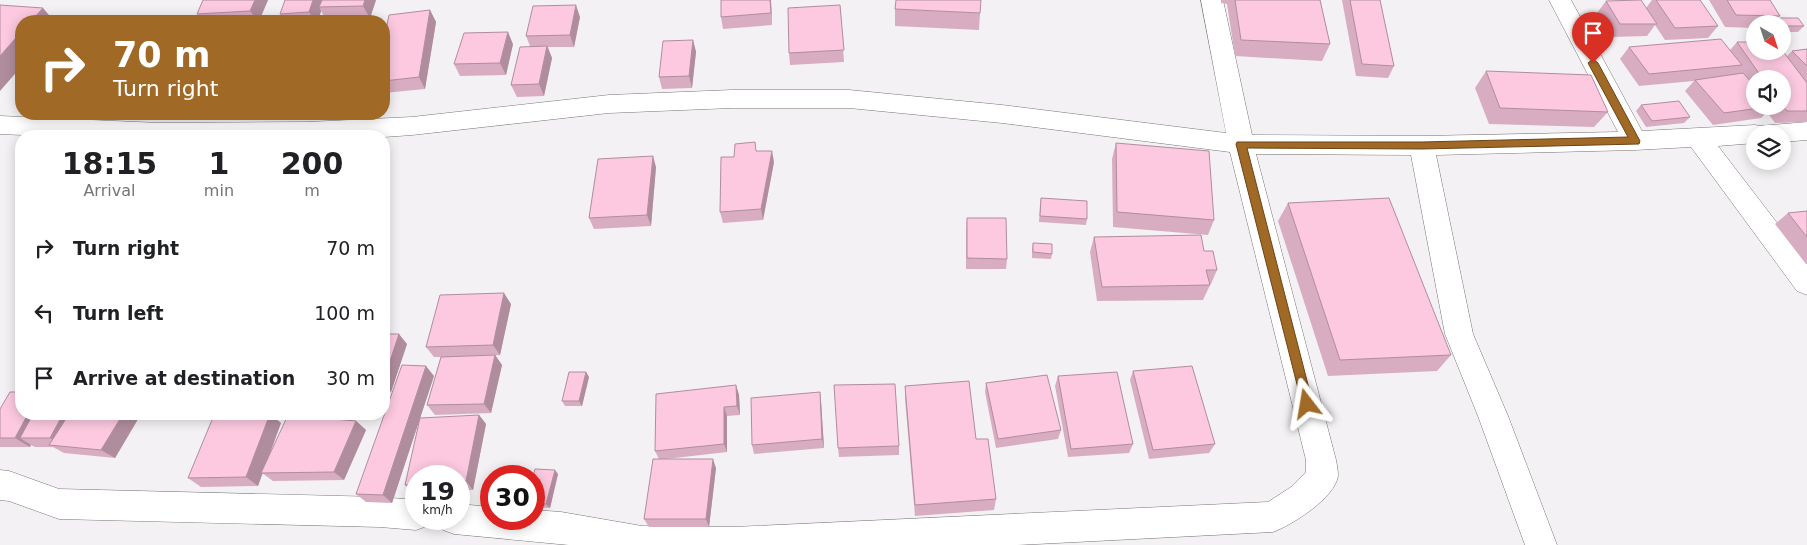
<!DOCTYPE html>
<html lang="en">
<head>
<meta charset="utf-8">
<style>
  :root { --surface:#fff; --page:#f6f6f6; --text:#202124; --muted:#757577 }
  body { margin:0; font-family:"DejaVu Sans",sans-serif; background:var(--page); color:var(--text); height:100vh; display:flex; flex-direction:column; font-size:19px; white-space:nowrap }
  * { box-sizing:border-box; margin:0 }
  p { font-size:16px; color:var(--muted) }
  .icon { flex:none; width:28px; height:28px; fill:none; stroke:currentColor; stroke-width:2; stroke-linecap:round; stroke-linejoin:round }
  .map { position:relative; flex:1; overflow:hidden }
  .side { position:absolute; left:15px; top:130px; width:375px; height:290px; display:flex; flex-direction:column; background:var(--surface); border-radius:20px; box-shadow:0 2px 12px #0003 }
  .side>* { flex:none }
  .top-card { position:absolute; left:15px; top:15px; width:375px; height:105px; border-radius:20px; box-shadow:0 2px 12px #0003; background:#a16926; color:#fff; overflow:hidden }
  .needle { width:32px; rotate:141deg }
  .tools { position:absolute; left:1746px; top:15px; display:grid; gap:10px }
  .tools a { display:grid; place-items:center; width:45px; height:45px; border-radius:50%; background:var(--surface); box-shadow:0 2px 12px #0003; font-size:25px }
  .speed { position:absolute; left:405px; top:465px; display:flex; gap:10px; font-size:25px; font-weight:700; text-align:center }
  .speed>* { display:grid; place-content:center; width:65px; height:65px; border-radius:50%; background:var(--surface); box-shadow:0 2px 12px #0003; line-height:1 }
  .speed small { font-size:12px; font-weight:400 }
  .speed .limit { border:8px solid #d22; background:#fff; color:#111 }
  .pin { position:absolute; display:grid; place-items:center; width:42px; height:42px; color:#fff; margin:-51px -21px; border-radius:50% 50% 50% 0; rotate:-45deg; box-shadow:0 0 5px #0007 }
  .pin .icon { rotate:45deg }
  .me { position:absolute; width:55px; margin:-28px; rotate:346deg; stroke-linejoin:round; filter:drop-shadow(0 0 4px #0008) }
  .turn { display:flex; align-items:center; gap:18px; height:105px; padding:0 15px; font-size:22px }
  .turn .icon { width:65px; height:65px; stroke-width:2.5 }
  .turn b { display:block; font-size:35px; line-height:42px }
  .eta { display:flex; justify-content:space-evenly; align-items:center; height:85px; text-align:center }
  .eta b { font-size:30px; font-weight:700; line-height:35px }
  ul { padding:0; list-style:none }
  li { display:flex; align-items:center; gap:15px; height:65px; padding:0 15px }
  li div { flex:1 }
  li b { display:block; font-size:19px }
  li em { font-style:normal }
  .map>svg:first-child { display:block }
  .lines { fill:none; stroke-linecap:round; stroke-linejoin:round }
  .minor-casing { stroke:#787577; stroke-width:1 }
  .minor { fill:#fff; fill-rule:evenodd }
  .wall { fill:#d9adc1; fill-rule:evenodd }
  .shaded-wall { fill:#b08d9d }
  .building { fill:#fcc9e0; stroke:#b08d9d }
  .route { fill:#a16926; stroke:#694419 }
</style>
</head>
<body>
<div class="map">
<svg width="1807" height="545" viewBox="0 0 1807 545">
  <rect width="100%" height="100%" fill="#f4f1f4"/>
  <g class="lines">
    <!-- minor casing -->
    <g class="minor-casing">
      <path id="minor" d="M 1201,0 L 1223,0 L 1252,135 L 1422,136 L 1618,132 L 1549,0 L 1571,0 L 1642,131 L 1755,125 L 1760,126 L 1807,122 L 1807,140 L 1782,142 L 1782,134 L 1755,134 L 1755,143 L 1718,146 L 1807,262 L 1807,295 L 1797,291 L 1691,147 L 1635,150 L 1436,155 L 1473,334 L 1508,416 L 1557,545 L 1525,545 L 1478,416 L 1445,334 L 1411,155 L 1256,154 L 1336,460 C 1337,465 1338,471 1338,476 C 1335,498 1292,525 1273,532 L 1017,545 L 569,545 L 454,534 L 443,530 L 438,519 L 459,519 L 459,504 L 491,507 L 491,519 L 534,519 L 534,510 L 561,512 L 642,526 L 734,527 L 1268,502 L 1291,487 L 1306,472 L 1306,460 L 1230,152 L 1002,123 L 849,108 L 732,108 L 609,113 L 412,135 L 384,137 L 45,136 L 0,134 L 0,116 L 160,123 L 308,122 L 412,117 L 609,95 L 732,90 L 849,90 L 1002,105 L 1226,133 Z
        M 0,470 L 9,471 L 59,489 L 380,497 L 416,500 L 416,519 L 430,519 L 427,526 L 416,530 L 380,527 L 59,519 L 9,501 L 0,500 Z"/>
    </g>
    <!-- minor -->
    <use href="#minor" class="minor"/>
  </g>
  <!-- wall -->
  <path class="wall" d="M 203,0 L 268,0 L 259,21 L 202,21 L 197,14 Z
    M 285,0 L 376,0 L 370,18 L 326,19 L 321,11 L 318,21 L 284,21 L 280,14 Z
    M 771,0 L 772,25 L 723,29 L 721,17 Z
    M 1221,0 L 1320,0 L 1330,44 L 1322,61 L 1235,56 L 1227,4 L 1221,3 Z
    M 1342,0 L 1380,0 L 1394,66 L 1388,78 L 1356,76 Z
    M 1652,0 L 1700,0 L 1718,26 L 1708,38 L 1665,40 L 1655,25 L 1647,36 L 1611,37 L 1597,13 L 1606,1 L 1646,8 Z
    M 1709,0 L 1770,0 L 1780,16 L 1773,24 L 1755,24 L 1755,28 L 1725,27 Z
    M 840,5 L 844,62 L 790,65 L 789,53 Z
    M 895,9 L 980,13 L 979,30 L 895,26 Z
    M 430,10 L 436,22 L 425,89 L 384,93 L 384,40 Z
    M 580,17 L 574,47 L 548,47 L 552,58 L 544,96 L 517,97 L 511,85 L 530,46 L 526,36 Z
    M 1780,18 L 1804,26 L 1798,32 L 1782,32 L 1782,24 L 1774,24 Z
    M 693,40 L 696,52 L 692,88 L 662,89 L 659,77 Z
    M 1737,42 L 1787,56 L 1792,51 L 1807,49 L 1807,122 L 1775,123 L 1767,112 L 1761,118 L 1713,125 L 1685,91 L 1694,81 L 1639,86 L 1620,59 L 1629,47 L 1730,50 ZM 1755,79 L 1782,79 L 1782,106 L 1755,106 Z
    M 513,44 L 506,75 L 460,76 L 454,64 Z
    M 1486,71 L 1608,112 L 1594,127 L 1489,124 L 1475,88 Z
    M 1641,105 L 1690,117 L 1684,123 L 1646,127 L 1636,111 Z
    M 1116,143 L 1214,220 L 1208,235 L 1113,227 L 1112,159 Z
    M 757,151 L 774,162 L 763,220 L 723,223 L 720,212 Z
    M 656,167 L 651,226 L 594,229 L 589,218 Z
    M 1041,198 L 1087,219 L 1086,225 L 1039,222 L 1040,204 Z
    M 1288,203 L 1451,355 L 1437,371 L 1328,376 L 1278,221 Z
    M 1807,211 L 1807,264 L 1806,264 L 1775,224 L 1788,213 Z
    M 967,218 L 1007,259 L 1006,269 L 966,269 L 966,229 Z
    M 1094,237 L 1217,270 L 1211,284 L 1209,284 L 1210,285 L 1203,300 L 1097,301 L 1090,252 Z
    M 1033,243 L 1052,254 L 1051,259 L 1032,258 L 1032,249 Z
    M 511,304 L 500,355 L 444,357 L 495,355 L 502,365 L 491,413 L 435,415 L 427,405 L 441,357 L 434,357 L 426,347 Z
    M 384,334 L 407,344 L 391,392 L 384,392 Z
    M 1133,371 L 1215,444 L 1209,453 L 1149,459 L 1130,380 Z
    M 586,372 L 589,377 L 582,406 L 565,406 L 562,401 Z
    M 434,376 L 392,503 L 366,502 L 356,494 Z
    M 1058,376 L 1133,444 L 1129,453 L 1068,457 L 1055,386 Z
    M 986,383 L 1061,430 L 1058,439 L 996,448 L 985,392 Z
    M 736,385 L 739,395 L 740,415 L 727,416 L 727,452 L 666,459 L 716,468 L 709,527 L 649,527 L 644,519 L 659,459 L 655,451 Z
    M 905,386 L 976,439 L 996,499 L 994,510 L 915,516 L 905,399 Z
    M 820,392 L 821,401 L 824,448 L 754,454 L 752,445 Z
    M 0,409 L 21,414 L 141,414 L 115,458 L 64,453 L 53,447 L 35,447 L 31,445 L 30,447 L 0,447 Z
    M 270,414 L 281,423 L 267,461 L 356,421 L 366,430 L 344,480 L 273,481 L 262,473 L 258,486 L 201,487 L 188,478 Z
    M 479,415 L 486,424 L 473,490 L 459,490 L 459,476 L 416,476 L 416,493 L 413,493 L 405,485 Z
    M 899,446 L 899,455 L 839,457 L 838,448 Z
    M 558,474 L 550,508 L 534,507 L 534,476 Z"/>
  <!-- shaded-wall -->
  <path class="shaded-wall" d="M 255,0 L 268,0 L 259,21 L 258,21 L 250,11 Z
    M 313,0 L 325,0 L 319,7 L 321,11 L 318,21 L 315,21 L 309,12 Z
    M 365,0 L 376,0 L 370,18 L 363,6 Z
    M 770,0 L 771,0 L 772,25 L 771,13 Z
    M 576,5 L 580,17 L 574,47 L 570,35 Z
    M 43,8 L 54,21 L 31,21 Z
    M 430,10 L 436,22 L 425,89 L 419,77 Z
    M 21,32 L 21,67 L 0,91 L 0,56 Z
    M 508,32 L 513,44 L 506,75 L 500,63 Z
    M 693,40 L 696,52 L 692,88 L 689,76 Z
    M 547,46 L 552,58 L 544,96 L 539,84 Z
    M 772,151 L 774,162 L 763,220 L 761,209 Z
    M 653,156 L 656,167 L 651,226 L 647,215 Z
    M 504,293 L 511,304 L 500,355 L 493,345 Z
    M 399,334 L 407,344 L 391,392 L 384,384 L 384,379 Z
    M 495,355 L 502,365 L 491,413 L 484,404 Z
    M 426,366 L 434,376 L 392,503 L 383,495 Z
    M 586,372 L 589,377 L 582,406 L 579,401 Z
    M 736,385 L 739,395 L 740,415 L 737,406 Z
    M 820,392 L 821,401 L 824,448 L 822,439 Z
    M 724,407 L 727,416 L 727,452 L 724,444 Z
    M 28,414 L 47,414 L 20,438 L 31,445 L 30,447 L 15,438 Z
    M 63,414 L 82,414 L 63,446 L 50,438 Z
    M 123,414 L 141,414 L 115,458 L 101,450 Z
    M 270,414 L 281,423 L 258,486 L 246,477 Z
    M 479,415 L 486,424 L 473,490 L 466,481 Z
    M 356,421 L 366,430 L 344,480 L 334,472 Z
    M 713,459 L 716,468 L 709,527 L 706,519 Z
    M 555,470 L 558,474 L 550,508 L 546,504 Z"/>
  <!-- building -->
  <path class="building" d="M 203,0 L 255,0 L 250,11 L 197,14 Z
    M 285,0 L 313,0 L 309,12 L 280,14 Z
    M 322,0 L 365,0 L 363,6 L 319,7 Z
    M 721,0 L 770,0 L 771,13 L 721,17 Z
    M 896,0 L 981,0 L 980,13 L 895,9 Z
    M 1235,0 L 1320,0 L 1330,44 L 1241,40 Z
    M 1350,0 L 1380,0 L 1394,66 L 1362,64 Z
    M 1641,0 L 1657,24 L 1620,24 L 1606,1 Z
    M 1656,0 L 1700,0 L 1718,26 L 1675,28 Z
    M 1727,0 L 1770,0 L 1780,16 L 1736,15 Z
    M 0,5 L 43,8 L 31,21 L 21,21 L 21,32 L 0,56 Z
    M 576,5 L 570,35 L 526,36 L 533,6 Z
    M 840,5 L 844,50 L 789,53 L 788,8 Z
    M 430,10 L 419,77 L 384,81 L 384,40 L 389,15 Z
    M 1780,18 L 1798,18 L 1804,26 L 1785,26 Z
    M 508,32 L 500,63 L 454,64 L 464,33 Z
    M 1721,39 L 1742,65 L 1649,74 L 1629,47 Z
    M 693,40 L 689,76 L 659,77 L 663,41 Z
    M 1737,42 L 1755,42 L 1755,51 L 1782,51 L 1782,50 L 1807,83 L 1807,111 L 1787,111 L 1782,105 L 1782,79 L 1763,79 Z
    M 547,46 L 539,84 L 511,85 L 520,47 Z
    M 1807,49 L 1807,66 L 1792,51 Z
    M 1486,71 L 1591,75 L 1608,112 L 1500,108 Z
    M 1743,73 L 1755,86 L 1755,106 L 1773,106 L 1724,113 L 1695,80 Z
    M 1679,101 L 1690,117 L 1652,121 L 1641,105 Z
    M 755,142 L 756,151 L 772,151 L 761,209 L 720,212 L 721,157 L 734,157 L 735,144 Z
    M 1116,143 L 1209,151 L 1214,220 L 1117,212 Z
    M 653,156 L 647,215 L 589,218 L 598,159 Z
    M 1041,198 L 1087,201 L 1087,219 L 1040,216 Z
    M 1389,198 L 1451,355 L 1340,360 L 1288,203 Z
    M 1807,211 L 1807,237 L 1788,213 Z
    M 967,218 L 1006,218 L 1007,259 L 967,258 Z
    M 1201,235 L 1204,251 L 1213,251 L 1217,270 L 1206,270 L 1210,285 L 1102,287 L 1094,237 Z
    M 1033,243 L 1052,244 L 1052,254 L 1033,252 Z
    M 504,293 L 493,345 L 426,347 L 440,295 Z
    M 384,334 L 399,334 L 384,379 Z
    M 495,355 L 484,404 L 427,405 L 441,357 Z
    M 402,365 L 426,366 L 383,495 L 356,494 Z
    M 1192,366 L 1215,444 L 1153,450 L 1133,371 Z
    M 569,372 L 586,372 L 579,401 L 562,401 Z
    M 1117,372 L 1133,444 L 1071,449 L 1058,376 Z
    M 1047,375 L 1061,430 L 998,439 L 986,383 Z
    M 21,379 L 21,387 L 16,387 Z
    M 969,381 L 976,439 L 988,439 L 996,499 L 915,505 L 905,386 Z
    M 895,384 L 899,446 L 838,448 L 834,385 Z
    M 736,385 L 737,406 L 724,407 L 724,444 L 655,451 L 656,394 Z
    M 10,392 L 21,392 L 21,414 L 28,414 L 15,438 L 0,438 L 0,409 Z
    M 820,392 L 822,439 L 752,445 L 751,398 Z
    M 33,414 L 63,414 L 50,438 L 20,438 Z
    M 69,414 L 123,414 L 101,450 L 49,445 Z
    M 270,414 L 246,477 L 188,478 L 214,415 Z
    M 288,415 L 356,421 L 334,472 L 261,473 Z
    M 479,415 L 466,481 L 459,482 L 459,476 L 416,476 L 416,484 L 405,485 L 420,418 Z
    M 653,459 L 713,459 L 706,519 L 644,519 Z
    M 535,469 L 555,470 L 546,504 L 534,503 L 534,476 L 533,476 Z"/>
  <!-- route -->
  <path class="route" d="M 1593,59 L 1598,63 L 1640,141 L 1639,144 L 1422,149 L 1247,148 L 1313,404 L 1311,408 L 1307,410 L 1303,408 L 1236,144 L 1237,142 L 1422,142 L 1628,137 L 1588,63 Z"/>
</svg>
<div class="tools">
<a><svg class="needle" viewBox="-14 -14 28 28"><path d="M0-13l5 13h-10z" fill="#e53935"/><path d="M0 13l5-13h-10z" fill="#757577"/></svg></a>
<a><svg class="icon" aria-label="sound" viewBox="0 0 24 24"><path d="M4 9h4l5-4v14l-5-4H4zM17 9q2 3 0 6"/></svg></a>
<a><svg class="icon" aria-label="layers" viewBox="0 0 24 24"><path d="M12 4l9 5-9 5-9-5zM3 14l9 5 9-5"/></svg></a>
</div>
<div class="speed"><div>19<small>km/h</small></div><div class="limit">30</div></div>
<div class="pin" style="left:1593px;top:63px;background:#d93025"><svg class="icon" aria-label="arrive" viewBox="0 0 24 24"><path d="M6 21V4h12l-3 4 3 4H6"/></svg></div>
<svg class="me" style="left:1307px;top:404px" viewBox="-20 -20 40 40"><path d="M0-17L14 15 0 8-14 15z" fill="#a16926" stroke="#fff" stroke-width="4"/></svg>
<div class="top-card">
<div class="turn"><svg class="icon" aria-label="right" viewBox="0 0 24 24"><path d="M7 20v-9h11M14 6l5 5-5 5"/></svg><div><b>70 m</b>Turn right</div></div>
</div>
<section class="side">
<div class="eta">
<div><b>18:15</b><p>Arrival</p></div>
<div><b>1</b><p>min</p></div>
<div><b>200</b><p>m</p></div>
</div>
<ul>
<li><svg class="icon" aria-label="right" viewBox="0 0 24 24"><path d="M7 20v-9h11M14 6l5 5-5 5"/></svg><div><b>Turn right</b></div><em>70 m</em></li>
<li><svg class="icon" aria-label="left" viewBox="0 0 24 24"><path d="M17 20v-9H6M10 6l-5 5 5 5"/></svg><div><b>Turn left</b></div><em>100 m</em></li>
<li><svg class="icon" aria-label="arrive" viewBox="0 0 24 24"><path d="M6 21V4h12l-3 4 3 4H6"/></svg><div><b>Arrive at destination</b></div><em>30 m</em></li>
</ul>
</section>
</div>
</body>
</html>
